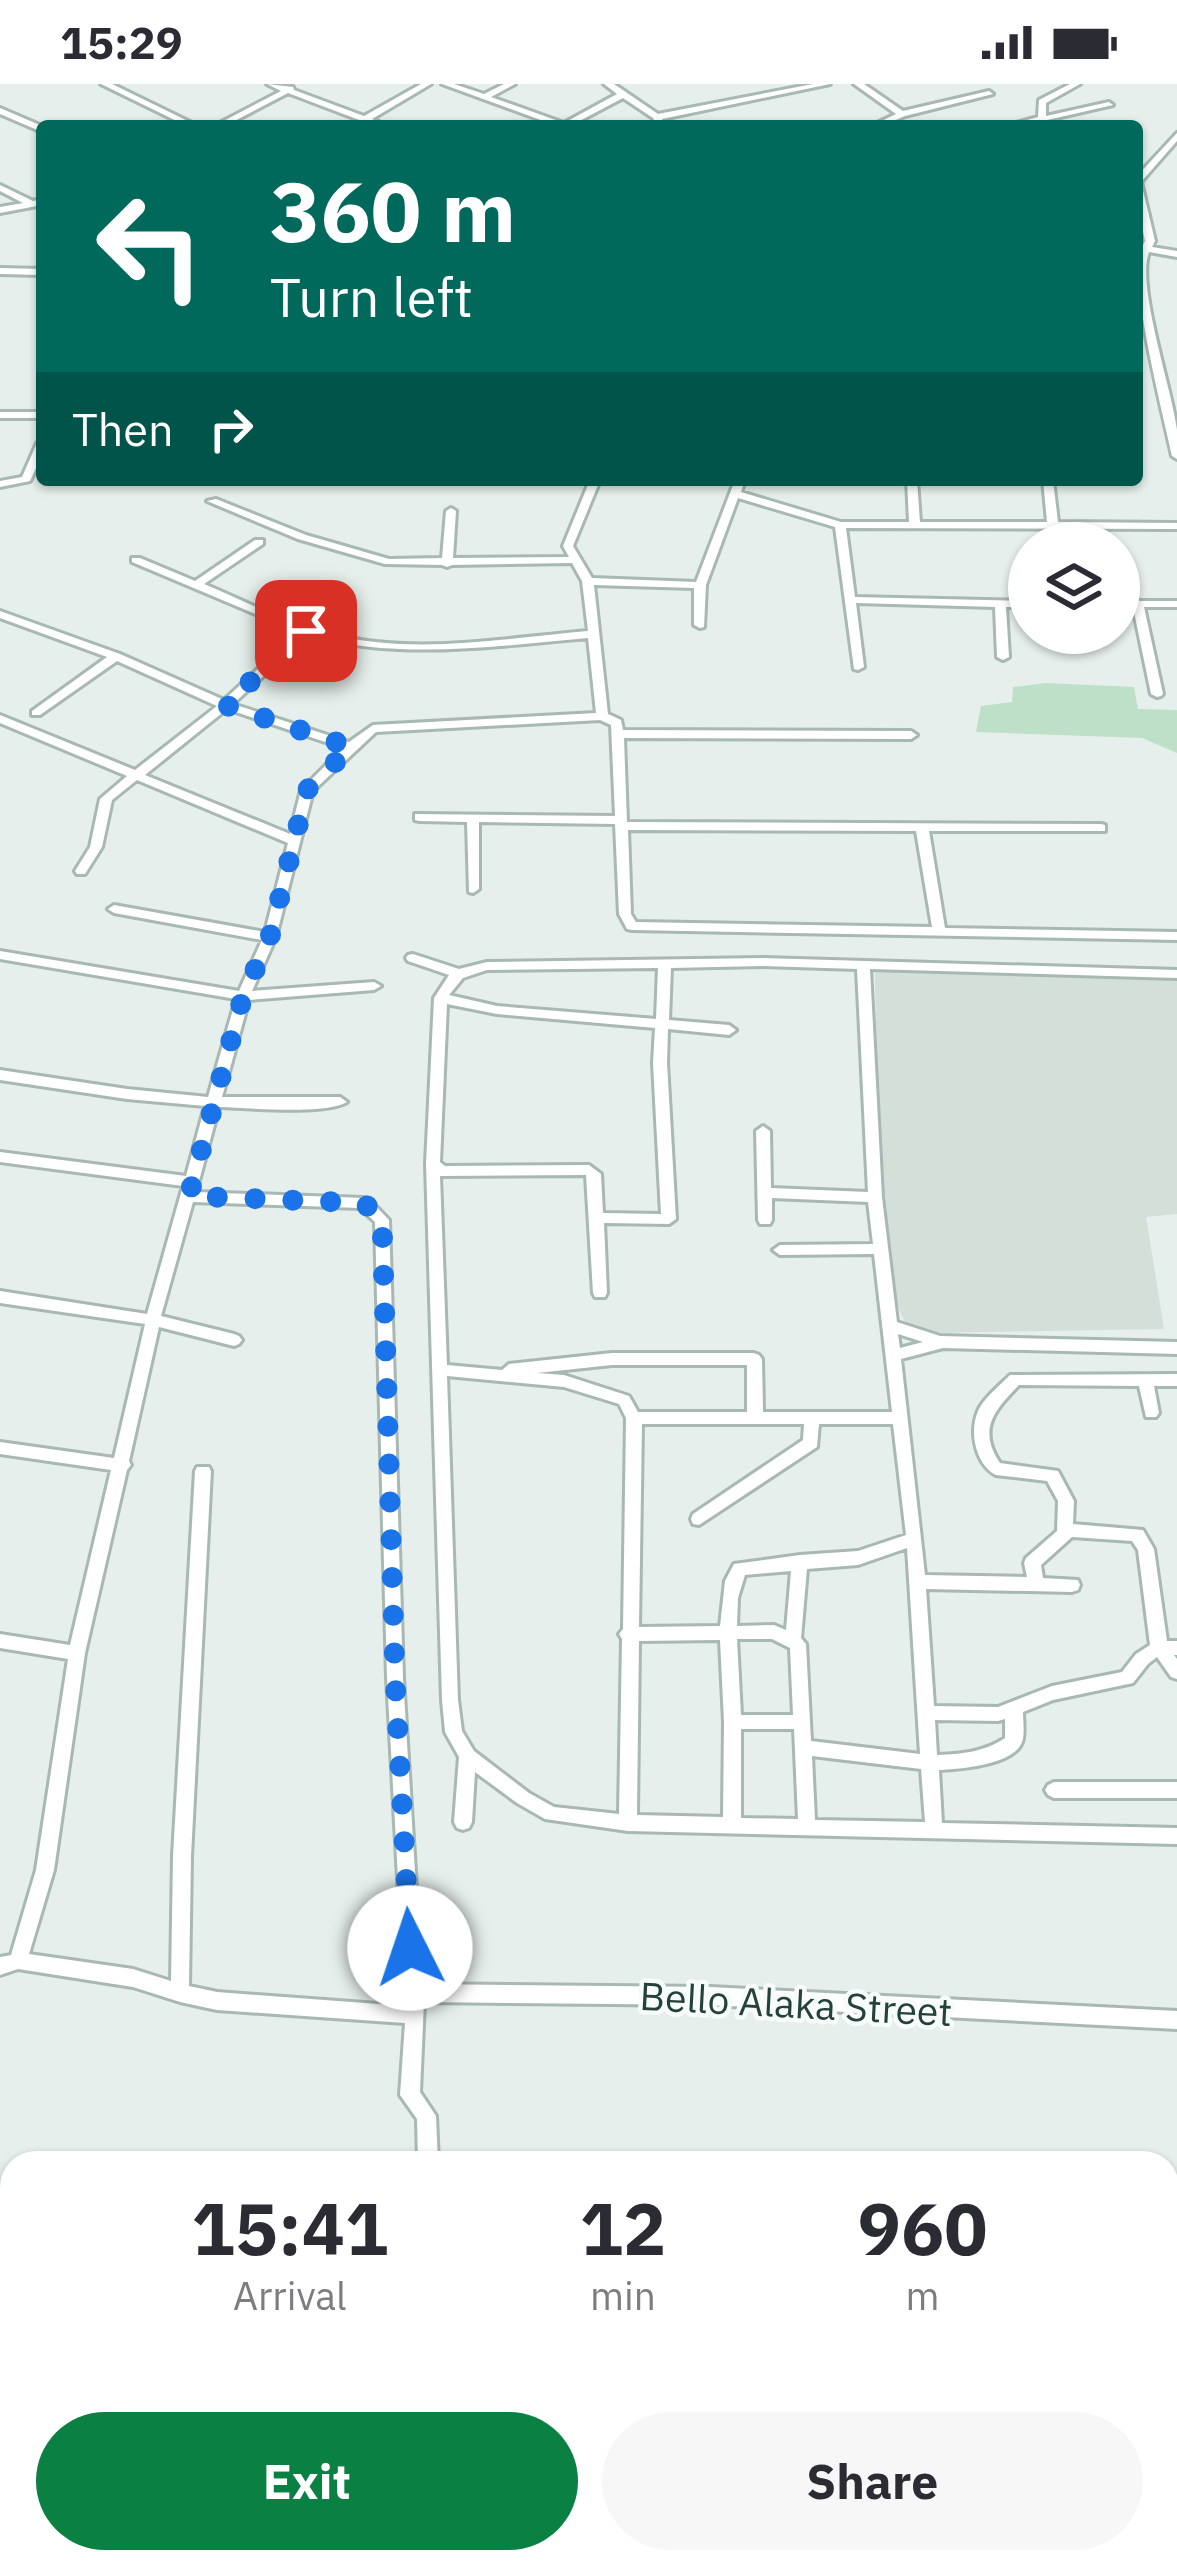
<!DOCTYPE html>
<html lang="en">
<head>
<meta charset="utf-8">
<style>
  :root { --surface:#fff; --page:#f7f7f7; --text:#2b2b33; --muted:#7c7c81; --accent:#0b8043 }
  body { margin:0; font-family:"IBM Plex Sans",sans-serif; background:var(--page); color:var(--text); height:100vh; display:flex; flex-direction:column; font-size:45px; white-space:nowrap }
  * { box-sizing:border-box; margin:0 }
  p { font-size:39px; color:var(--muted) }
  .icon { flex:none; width:66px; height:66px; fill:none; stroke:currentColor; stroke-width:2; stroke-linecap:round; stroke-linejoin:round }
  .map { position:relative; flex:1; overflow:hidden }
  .details { position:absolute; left:0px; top:2067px; width:1179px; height:423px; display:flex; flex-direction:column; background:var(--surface); border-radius:36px 36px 0 0; box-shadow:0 3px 9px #0004 }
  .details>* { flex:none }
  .banner { position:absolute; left:36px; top:36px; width:1107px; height:366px; border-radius:12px; box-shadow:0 3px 9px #0004; background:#00695c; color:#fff; overflow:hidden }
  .tools { position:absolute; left:1008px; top:438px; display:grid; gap:24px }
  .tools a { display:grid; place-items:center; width:132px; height:132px; border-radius:50%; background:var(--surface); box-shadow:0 3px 9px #0004; font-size:60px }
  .pin { position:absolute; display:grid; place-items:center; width:102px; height:102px; color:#fff; margin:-51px; border-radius:24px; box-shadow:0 6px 18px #0006 }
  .me { position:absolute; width:132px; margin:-66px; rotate:356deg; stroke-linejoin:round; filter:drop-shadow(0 0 9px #0008) }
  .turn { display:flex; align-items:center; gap:42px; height:252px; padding:0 36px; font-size:54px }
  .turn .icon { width:156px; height:156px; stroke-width:2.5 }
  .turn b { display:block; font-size:84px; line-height:102px }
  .then { display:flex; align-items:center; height:114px; padding:0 36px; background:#0003; gap:24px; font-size:45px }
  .eta { display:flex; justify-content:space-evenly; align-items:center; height:204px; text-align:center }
  .eta b { font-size:72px; font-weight:700; line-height:84px }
  .primary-button { display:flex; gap:24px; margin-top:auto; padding:24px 36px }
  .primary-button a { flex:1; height:138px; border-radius:72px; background:var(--accent); color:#fff; font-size:48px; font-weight:700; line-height:138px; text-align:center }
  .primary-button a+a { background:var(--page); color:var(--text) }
  .status { display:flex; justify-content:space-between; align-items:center; height:84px; padding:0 60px; background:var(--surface); direction:ltr }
  .status svg { height:33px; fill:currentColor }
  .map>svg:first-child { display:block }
  .built { fill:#d4dfda }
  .green { fill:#bfe0c8 }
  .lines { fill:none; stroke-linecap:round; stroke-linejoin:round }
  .minor-casing { stroke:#a8b8b2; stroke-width:6 }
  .minor { fill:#fff; fill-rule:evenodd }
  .route { stroke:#1a73e8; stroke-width:21; stroke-dasharray:0 37.8 }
  .labels { text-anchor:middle; stroke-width:9; stroke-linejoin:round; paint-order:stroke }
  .near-street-label { font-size:39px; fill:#24423a; stroke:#f7fbf9 }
</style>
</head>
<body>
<div class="status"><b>15:29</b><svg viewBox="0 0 49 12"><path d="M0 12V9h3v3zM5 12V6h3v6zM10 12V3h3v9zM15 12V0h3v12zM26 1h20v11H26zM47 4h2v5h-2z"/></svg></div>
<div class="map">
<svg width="1177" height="2488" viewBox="0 0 1177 2488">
  <rect width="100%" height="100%" fill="#e6efeb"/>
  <!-- built -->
  <path class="built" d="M 894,878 L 1177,883 L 1177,1130 L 1146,1133 L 1164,1245 L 934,1249 L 905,1238 L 894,1214 L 877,1037 L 875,884 Z"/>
  <!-- green -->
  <path class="green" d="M 1046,599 L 1134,603 L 1138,625 L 1177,626 L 1177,669 L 1142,654 L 976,648 L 981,622 L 1012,618 L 1013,603 Z"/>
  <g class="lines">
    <!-- minor casing -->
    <g class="minor-casing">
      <path id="minor" d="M 101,0 L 112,0 L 198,42 L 187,42 Z
        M 267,0 L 293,3 L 294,6 L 364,32 L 421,0 L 431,0 L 372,35 L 387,42 L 375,42 L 288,9 L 225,42 L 214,42 L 281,7 Z
        M 442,0 L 454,0 L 484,10 L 504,0 L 515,0 L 491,13 L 564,39 L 617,10 L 604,0 L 614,0 L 658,30 L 813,0 L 830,0 L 662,35 L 665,42 L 657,42 L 653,34 L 623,14 L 570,42 L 557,42 Z
        M 854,0 L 864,0 L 903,27 L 989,7 L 993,10 L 905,32 L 882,42 L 871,42 L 896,30 Z
        M 1070,0 L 1080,0 L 1046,19 L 1046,32 L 1109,18 L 1113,21 L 1021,42 L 1005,42 L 1038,33 L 1039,16 Z
        M 0,24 L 42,42 L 42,48 L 0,30 Z
        M 1177,49 L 1177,57 L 1141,98 L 1155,157 L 1152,163 L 1177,167 L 1177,173 L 1149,168 C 1136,202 1172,305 1177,346 C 1177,356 1177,366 1177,375 L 1172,372 C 1164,333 1128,196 1141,166 L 1137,165 L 1137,161 L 1143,161 L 1145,157 L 1137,118 L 1137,92 Z
        M 0,101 L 33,117 L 42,115 L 42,121 L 0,129 L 0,123 L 23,119 L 0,107 Z
        M 0,184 L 42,185 L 42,191 L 0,190 Z
        M 0,328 L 42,328 L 42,334 L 0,334 Z
        M 42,356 L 42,371 L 30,397 L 0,403 L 0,397 L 22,393 L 37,359 Z
        M 590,396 L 600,396 L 573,462 L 592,494 L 696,498 L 735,396 L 745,396 L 741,408 L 841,438 L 909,438 L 907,396 L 917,396 L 920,438 L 1047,438 L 1043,396 L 1053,396 L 1058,438 L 1177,439 L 1177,445 L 846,444 L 855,513 L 1029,517 L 1029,523 L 1006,523 L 1009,573 L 1003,576 L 997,573 L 995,523 L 856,519 L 864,583 L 858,586 L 854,585 L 835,443 L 738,414 L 706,501 L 704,543 L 700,544 L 694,541 L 694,504 L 594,501 L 608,630 L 621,636 L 623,646 L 911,647 L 917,651 L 911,655 L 624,654 L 627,738 L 1101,740 L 1105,741 L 1105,747 L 929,747 L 945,844 L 1177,848 L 1177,856 L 632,846 L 627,845 L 619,830 L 615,740 L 479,738 L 479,805 L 473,809 L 469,808 L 467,738 L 419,737 L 415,736 L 415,730 L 615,732 L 611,641 L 600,636 L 376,648 L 313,707 L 276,853 L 252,907 L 374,898 L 381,902 L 374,906 L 249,916 L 222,1013 L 340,1013 L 347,1018 C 326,1031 247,1024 219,1023 L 196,1108 L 364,1114 L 369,1115 L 389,1136 L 403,1594 L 422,1900 L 710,1903 L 1177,1927 L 1177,1945 L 710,1921 L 424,1918 L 420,2008 L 436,2032 L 438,2079 L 418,2079 L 417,2035 L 400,2011 L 405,1939 L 217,1926 L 180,1918 L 133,1903 L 18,1885 L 0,1891 L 0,1873 L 11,1871 L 36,1786 L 68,1575 L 0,1564 L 0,1550 L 70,1561 L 111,1386 L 0,1370 L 0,1358 L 114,1374 L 145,1240 L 0,1219 L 0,1207 L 147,1230 L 183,1102 L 0,1078 L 0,1068 L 186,1092 L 205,1022 L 127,1015 L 0,996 L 0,986 L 127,1005 L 208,1013 L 236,915 L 0,875 L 0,867 L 239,907 L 262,856 L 114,829 L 108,825 L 114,821 L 265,848 L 288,759 L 137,696 L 112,716 L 102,763 L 85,790 L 77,790 L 75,787 L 90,763 L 100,715 L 127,692 L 0,639 L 0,631 L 135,686 L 217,622 L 117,577 L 40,631 L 32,631 L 32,627 L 107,573 L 0,534 L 0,527 L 120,570 L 224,616 L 298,548 L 132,478 L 132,474 L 140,474 L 195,497 L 255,456 L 263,456 L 263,460 L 204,500 C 247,518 290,541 335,551 C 416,571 506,554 588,547 L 582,497 L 572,479 L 452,481 L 447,483 L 442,481 L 385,480 L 298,455 L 207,417 L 216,415 L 306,451 L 389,475 L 442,474 L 446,427 L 451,424 L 456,427 L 453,474 L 569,473 L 563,462 ZM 308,551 C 400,577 494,562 588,554 L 596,629 L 373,641 L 349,658 L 233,620 ZM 227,625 L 343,664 L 301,706 L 290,750 L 145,691 ZM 628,746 L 916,747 L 932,843 L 636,838 L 631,830 ZM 193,1118 L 360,1124 L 375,1138 L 387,1594 L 405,1922 L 217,1908 L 189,1902 L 191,1772 L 211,1387 L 209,1383 L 197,1383 L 195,1387 L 173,1772 L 171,1897 L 133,1885 L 29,1870 L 54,1786 L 85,1569 L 127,1386 L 131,1381 L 129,1377 L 159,1243 L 234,1262 L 239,1260 L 242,1256 L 239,1252 L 234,1250 L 161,1232 Z
        M 1119,517 L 1177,517 L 1177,523 L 1144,523 L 1163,610 L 1161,612 L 1157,613 L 1151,610 L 1133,523 L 1119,523 Z
        M 413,870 L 459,885 L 487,878 L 763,874 L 1177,886 L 1177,894 L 870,885 L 882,1113 L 897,1238 L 940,1252 L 1177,1258 L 1177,1270 L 943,1264 L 901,1275 L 925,1491 L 1027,1493 L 1024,1479 L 1026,1474 L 1057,1447 L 1058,1417 L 1047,1397 L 996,1391 C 974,1380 967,1341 982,1320 C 989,1310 1001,1300 1010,1291 L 1177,1290 L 1177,1302 L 1154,1302 L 1159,1329 L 1156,1333 L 1146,1333 L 1139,1302 L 1019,1301 C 995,1326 977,1345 1000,1379 L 1058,1387 L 1074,1417 L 1073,1440 L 1143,1446 L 1154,1465 L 1167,1557 L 1177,1557 L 1177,1571 L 1174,1571 L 1177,1575 L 1177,1595 L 1171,1593 L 1157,1573 L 1148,1580 L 1133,1599 L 1053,1616 L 1023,1628 C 1023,1636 1025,1651 1022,1658 C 1014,1681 959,1685 939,1686 L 942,1739 L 1177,1744 L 1177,1760 L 628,1747 L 545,1735 L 517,1719 L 475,1688 L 472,1738 L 469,1744 L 463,1746 L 457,1744 L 454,1738 L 459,1673 L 445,1648 L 442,1616 L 426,1080 L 434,914 L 449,891 L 408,877 L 406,874 L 408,871 ZM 763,882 L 857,885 L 868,1108 L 771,1104 L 770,1047 L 763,1042 L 756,1047 L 758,1136 L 760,1140 L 770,1140 L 772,1136 L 772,1114 L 868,1118 L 873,1160 L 780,1161 L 773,1166 L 780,1171 L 874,1170 L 892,1328 L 763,1328 L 762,1275 L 759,1271 L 754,1269 L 612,1269 L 509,1280 L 502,1286 L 447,1281 L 440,1092 L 586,1091 L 593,1209 L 595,1213 L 605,1213 L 607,1209 L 604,1139 L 669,1140 L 676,1135 L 667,979 L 668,945 L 729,951 L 736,946 L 729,941 L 669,936 L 671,884 ZM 658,884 L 656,935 L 497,922 L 449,911 L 463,894 L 487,886 ZM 447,920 L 497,930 L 655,944 L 653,979 L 661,1130 L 603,1129 L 601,1090 L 589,1081 L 445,1082 L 440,1078 ZM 898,1250 L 923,1258 L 900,1264 ZM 612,1281 L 747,1281 L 747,1328 L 638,1328 L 629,1312 L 564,1291 L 537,1289 ZM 447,1292 L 564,1303 L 619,1320 L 626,1334 L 623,1545 L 619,1550 L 622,1555 L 619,1730 L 554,1723 L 529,1709 L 474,1667 L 462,1647 L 458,1616 ZM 642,1340 L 804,1340 L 803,1356 L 693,1430 L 691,1435 L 693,1440 L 699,1441 L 817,1363 L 819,1340 L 893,1340 L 906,1451 L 858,1467 L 800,1471 L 734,1480 L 725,1497 L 720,1542 L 639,1543 ZM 1072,1453 L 1132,1457 L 1138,1466 L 1150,1561 L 1136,1570 L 1122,1588 L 1052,1602 L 998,1623 L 934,1622 L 926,1505 L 1072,1508 L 1078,1506 L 1080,1501 L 1078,1496 L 1043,1494 L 1041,1481 ZM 907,1464 L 920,1670 L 811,1657 L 806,1560 L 801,1554 L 807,1485 L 858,1481 ZM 791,1487 L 786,1546 L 774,1541 L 737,1542 L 738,1514 L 745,1491 ZM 737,1555 L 772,1555 L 790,1564 L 793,1631 L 741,1631 ZM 720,1556 L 724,1638 L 723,1733 L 637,1731 L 639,1557 ZM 1005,1635 L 1005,1654 C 984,1668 962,1670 937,1671 L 935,1636 L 998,1637 ZM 741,1645 L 794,1645 L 798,1735 L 741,1734 ZM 812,1672 L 921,1685 L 925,1738 L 815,1736 Z
        M 1054,1698 L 1177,1698 L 1177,1714 L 1054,1714 L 1048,1711 L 1045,1706 L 1048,1701 Z
        M 0,2114 L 12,2117 L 12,2137 L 0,2134 Z
        M 0,2140 L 12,2142 L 12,2162 L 0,2160 Z
        M 1167,2154 L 1177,2155 L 1177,2175 L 1167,2174 Z
        M 1167,2178 L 1177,2179 L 1177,2199 L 1167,2198 Z
        M 0,2425 L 12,2427 L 12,2449 L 0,2447 Z
        M 1167,2444 L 1177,2444 L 1177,2466 L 1167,2466 Z
        M 139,2478 L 161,2478 L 162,2488 L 140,2488 Z
        M 434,2478 L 456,2478 L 458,2488 L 436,2488 Z
        M 831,2478 L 853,2478 L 854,2488 L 832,2488 Z"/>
    </g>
    <!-- minor -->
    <use href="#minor" class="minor"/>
  </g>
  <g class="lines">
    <!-- route -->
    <path class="route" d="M 306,547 L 225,621 L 351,663 L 307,706 L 270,853 L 243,912 L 189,1112 L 364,1119 L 382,1136 L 395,1594 L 410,1864"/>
  </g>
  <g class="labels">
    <!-- near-street labels -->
    <g class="near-street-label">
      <text transform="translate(796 1920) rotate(3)" y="14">Bello Alaka Street</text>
    </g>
  </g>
</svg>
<div class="tools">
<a><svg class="icon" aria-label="layers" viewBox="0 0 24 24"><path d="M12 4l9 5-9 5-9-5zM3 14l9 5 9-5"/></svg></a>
</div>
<div class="pin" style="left:306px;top:547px;background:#d93025"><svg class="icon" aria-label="arrive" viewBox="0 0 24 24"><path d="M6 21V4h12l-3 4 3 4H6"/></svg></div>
<svg class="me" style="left:410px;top:1864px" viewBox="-20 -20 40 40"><circle r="19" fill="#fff"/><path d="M0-13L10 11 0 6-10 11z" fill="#1a73e8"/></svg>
<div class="banner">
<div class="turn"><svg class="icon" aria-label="left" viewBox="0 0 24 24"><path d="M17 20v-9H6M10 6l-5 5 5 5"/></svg><div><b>360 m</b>Turn left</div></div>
<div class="then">Then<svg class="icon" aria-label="right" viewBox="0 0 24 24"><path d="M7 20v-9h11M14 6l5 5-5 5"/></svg></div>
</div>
<section class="details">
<div class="eta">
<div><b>15:41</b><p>Arrival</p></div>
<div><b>12</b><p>min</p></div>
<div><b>960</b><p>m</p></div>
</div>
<div class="primary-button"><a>Exit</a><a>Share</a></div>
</section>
</div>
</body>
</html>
